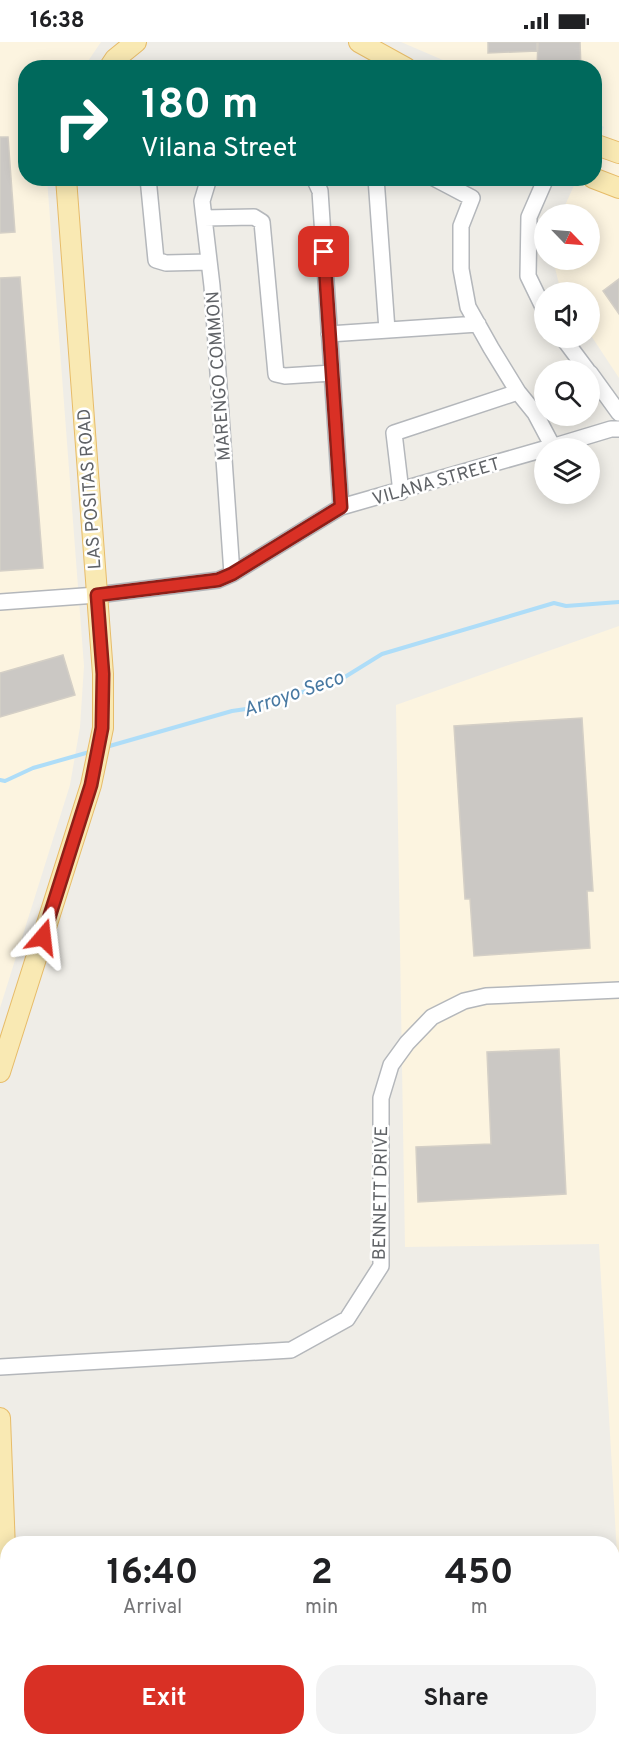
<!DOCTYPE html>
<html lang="en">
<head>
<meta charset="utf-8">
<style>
  :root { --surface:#fff; --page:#f2f2f2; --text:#202124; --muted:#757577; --accent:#d93025 }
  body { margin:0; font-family:Overpass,sans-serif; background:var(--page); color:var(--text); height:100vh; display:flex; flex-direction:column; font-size:22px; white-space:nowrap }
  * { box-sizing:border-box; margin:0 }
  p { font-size:20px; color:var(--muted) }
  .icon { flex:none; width:33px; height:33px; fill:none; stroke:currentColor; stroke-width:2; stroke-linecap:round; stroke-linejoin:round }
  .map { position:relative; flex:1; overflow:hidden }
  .side { position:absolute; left:0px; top:1494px; width:620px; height:210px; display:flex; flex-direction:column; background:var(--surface); border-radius:24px 24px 0 0; box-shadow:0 3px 15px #0003 }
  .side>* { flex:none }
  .top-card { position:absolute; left:18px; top:18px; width:584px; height:126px; border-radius:24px; box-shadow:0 3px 15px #0003; background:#00695c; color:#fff; overflow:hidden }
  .needle { width:39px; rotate:115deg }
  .buttons { position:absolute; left:534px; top:162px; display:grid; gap:12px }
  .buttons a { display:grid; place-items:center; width:66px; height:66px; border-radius:50%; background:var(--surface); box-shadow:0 3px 15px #0003; font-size:30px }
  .pin { position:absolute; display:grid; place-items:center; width:51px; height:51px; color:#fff; margin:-26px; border-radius:12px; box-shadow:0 3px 9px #0006 }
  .me { position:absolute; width:66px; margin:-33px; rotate:17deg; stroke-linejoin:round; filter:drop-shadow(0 0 4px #0008) }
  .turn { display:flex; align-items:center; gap:21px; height:126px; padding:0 24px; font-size:27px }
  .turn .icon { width:78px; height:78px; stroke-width:2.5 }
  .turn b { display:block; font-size:42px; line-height:51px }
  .eta { display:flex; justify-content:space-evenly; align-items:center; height:102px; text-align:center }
  .eta b { font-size:36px; font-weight:700; line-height:42px }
  .primary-button { display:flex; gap:12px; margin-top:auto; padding:12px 24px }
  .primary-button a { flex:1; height:69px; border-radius:24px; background:var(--accent); color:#fff; font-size:24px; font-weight:700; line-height:69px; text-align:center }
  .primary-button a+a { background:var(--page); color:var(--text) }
  .status { display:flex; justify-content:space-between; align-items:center; height:42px; padding:0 30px; background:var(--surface); direction:ltr }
  .status svg { height:16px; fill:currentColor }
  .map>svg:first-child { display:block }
  .commercial { fill:#fcf4e0 }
  .industrial { fill:#dedcd9 }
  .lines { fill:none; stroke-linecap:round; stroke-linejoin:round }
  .stream { stroke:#aeddf8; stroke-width:4 }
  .building { fill:#cbc8c4; stroke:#d4cfc6; stroke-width:1.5 }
  .minor-casing { stroke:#b4b7bb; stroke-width:18 }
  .major-casing { stroke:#e7bc69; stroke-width:22 }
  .minor { stroke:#fff; stroke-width:15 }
  .major { stroke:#f9e9b3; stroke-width:20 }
  .route-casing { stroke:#8d1f18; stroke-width:15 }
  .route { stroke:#d93025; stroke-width:10 }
  .labels { text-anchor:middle; stroke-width:5; stroke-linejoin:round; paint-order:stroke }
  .street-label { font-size:18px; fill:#5f6266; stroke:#fff }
  .water-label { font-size:20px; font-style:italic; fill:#4879a2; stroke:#fff }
</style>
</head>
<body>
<div class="status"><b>16:38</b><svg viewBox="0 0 49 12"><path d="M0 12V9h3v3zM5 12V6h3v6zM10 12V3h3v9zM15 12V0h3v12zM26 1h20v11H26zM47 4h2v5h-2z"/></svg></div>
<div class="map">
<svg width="619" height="1704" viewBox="0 0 619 1704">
  <rect width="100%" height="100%" fill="#efede7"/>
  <!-- commercial -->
  <path class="commercial" d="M 0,0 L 101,0 L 84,25 L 26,26 L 26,136 L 47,137 L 84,624 L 80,685 L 70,743 L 0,966 Z
    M 401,0 L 619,0 L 619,336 L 590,292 L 590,250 L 561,250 L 553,218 L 590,218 L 590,172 L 561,172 L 577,137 L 594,136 L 594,105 L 604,85 L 594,80 L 594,26 L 459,25 Z
    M 619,584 L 619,1547 L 599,1202 L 405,1205 L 396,663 Z"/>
  <!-- industrial -->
  <path class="industrial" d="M 342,1696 L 359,1704 L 38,1704 L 37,1697 Z"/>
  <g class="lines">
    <!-- stream -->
    <path class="stream" d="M 106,705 L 232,669 L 253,666 L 340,638 L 382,612 L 554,561 L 566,564 L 619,560
      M 0,738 L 5,739 L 33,726 L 93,709"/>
  </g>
  <!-- building -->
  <path class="building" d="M 488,0 L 537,0 L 537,9 L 488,11 Z
    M 538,0 L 580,0 L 581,26 L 537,26 Z
    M 0,95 L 8,95 L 15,190 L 0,191 Z
    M 20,235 L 43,526 L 0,529 L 0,236 Z
    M 619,237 L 619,272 L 603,249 Z
    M 63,613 L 75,653 L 0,675 L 0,631 Z
    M 582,676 L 593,849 L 587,849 L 590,906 L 474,914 L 470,857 L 465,857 L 454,684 Z
    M 559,1007 L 566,1152 L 418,1160 L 416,1105 L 491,1102 L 487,1010 Z"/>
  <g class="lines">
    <!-- minor casing -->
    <g class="minor-casing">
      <path id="minor" d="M 148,136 L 156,218 L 166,221 L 209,220
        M 209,136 L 202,159 L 212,244 L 232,532
        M 314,136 L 320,149 L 341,465
        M 376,136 L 387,288
        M 434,136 L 472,156 L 461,184 L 461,227 L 468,265 L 491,306 L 518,350 L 535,371 L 553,405
        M 204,176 L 254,175 L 262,180 L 276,332 L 285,334 L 332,331
        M 544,267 L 528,234 L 529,175 L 546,136
        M 329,292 L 478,282
        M 563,296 L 587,328
        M 590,331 L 619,371
        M 548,406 L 611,387 L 619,387
        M 401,450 L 394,391 L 518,350
        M 0,560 L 97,553 L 218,538 L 232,532 L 341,465 L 544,407
        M 0,1325 L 291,1308 L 347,1277 L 381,1224 L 381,1056 L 391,1023 L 407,1001 L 432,975 L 464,959 L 486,954 L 619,948"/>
    </g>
    <!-- major casing -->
    <g class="major-casing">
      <path id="major" d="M 359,0 L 406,26
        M 109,26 L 115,17 L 136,0
        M 594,102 L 619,111
        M 593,136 L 619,146
        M 0,1030 L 91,743 L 103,686 L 103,632 L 66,136
        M 0,1376 L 8,1586
        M 11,1704 L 12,1696"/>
    </g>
    <!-- minor -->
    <use href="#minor" class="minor"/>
    <!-- major -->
    <use href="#major" class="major"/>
  </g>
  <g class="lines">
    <!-- route casing -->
    <g class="route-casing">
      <path id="route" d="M 43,895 L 91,743 L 102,686 L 103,632 L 97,553 L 218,538 L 232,532 L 341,465 L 324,210"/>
    </g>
    <!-- route -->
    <use href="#route" class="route"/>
  </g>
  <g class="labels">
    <!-- street labels -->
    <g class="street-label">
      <text transform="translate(218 334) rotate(-94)" y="6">MARENGO COMMON</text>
      <text transform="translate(436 439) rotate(-16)" y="6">VILANA STREET</text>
      <text transform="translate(89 447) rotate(-94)" y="6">LAS POSITAS ROAD</text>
      <text transform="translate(380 1151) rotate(-89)" y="6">BENNETT DRIVE</text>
    </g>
    <!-- water labels -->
    <g class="water-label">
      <text transform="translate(293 651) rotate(-19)" y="7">Arroyo Seco</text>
    </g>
  </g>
</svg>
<div class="buttons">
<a><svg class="needle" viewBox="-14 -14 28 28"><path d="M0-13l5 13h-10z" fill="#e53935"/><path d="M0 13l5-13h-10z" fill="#757577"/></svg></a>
<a><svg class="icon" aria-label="sound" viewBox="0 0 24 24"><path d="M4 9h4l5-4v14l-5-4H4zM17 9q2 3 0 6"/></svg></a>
<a><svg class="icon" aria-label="search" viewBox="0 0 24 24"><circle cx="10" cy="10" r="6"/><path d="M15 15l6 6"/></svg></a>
<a><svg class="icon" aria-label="layers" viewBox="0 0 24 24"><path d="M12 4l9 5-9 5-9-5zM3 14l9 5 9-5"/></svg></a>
</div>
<div class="pin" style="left:324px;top:210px;background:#d93025"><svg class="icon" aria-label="arrive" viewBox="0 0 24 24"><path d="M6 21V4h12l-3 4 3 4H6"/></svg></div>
<svg class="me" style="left:43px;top:895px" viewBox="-20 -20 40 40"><path d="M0-17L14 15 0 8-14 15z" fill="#d93025" stroke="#fff" stroke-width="4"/></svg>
<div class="top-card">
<div class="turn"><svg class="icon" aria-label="right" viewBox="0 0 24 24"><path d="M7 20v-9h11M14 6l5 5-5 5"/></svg><div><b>180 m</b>Vilana Street</div></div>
</div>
<section class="side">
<div class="eta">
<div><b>16:40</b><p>Arrival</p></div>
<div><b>2</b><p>min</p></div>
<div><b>450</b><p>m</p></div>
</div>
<div class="primary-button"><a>Exit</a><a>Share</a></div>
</section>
</div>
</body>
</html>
